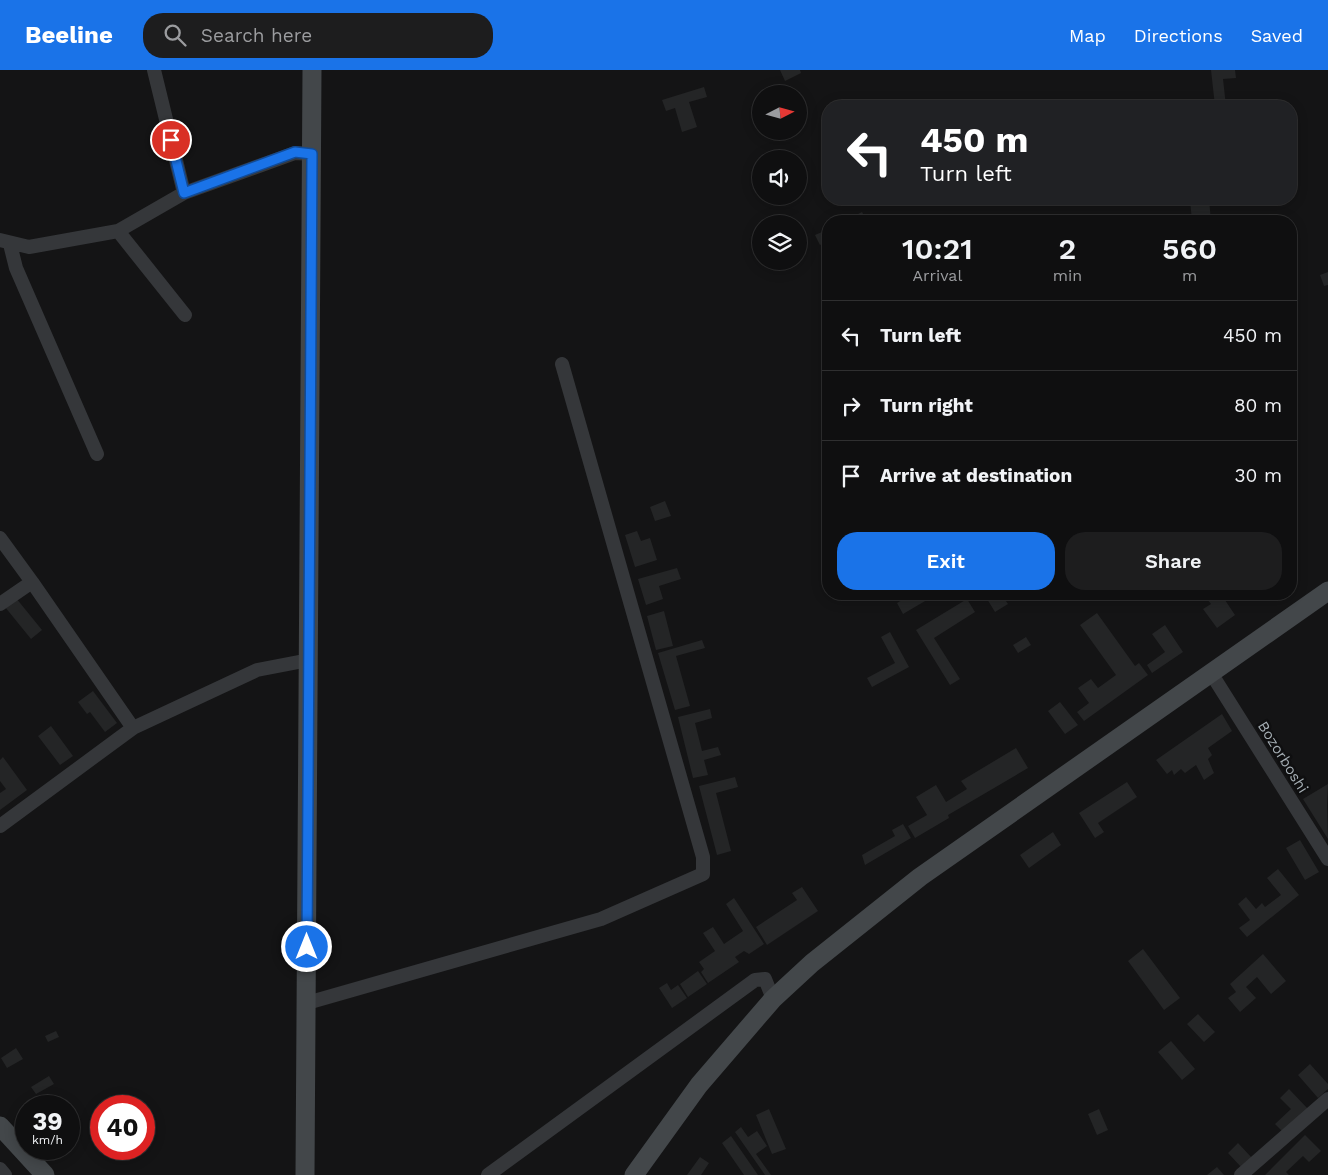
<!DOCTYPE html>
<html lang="en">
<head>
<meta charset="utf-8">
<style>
  :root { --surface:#0f0f10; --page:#1d1d1e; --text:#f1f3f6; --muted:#9b9c9f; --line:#2f2f30; --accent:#1a73e8 }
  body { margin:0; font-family:"Work Sans",sans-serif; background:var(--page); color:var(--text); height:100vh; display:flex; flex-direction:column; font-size:19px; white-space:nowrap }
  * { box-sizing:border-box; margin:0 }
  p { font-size:16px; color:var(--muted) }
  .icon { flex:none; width:28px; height:28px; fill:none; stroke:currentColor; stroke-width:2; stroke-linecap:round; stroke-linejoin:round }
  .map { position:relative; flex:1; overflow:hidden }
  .sheet { position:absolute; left:822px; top:145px; width:475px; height:385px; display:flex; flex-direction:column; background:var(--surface); border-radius:20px; box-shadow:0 2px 12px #0003,0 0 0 1px var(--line) }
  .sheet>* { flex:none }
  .hud { position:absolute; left:822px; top:30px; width:475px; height:105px; border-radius:20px; box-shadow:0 2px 12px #0003,0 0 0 1px var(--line); background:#202124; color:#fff; overflow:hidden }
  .needle { width:32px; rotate:84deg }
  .buttons { position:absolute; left:752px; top:15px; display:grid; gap:10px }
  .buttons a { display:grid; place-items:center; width:55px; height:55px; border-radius:50%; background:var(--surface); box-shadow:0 2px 12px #0003,0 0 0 1px var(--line); font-size:25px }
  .speed { position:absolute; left:15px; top:1025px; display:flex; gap:10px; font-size:25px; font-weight:700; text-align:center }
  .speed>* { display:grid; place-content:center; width:65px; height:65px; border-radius:50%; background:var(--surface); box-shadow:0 2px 12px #0003,0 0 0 1px var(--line); line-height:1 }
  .speed small { font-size:12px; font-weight:400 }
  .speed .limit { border:8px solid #d22; background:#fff; color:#111 }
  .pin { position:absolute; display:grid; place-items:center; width:42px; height:42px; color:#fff; margin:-21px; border:2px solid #fff; border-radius:50%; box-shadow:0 1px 5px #0007 }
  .me { position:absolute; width:55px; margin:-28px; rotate:0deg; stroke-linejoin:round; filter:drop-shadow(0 0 4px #0008) }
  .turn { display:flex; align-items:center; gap:18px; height:105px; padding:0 15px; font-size:22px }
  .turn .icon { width:65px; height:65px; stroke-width:2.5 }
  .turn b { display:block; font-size:35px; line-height:42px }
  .eta { display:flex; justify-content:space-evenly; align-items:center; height:85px; text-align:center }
  .eta b { font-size:30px; font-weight:600; line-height:35px }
  .button { display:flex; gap:10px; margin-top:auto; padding:10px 15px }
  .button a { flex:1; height:58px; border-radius:20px; background:var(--accent); color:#fff; font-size:20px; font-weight:600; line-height:58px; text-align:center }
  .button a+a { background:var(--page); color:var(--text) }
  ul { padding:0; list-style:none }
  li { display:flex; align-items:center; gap:15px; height:70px; padding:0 15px; border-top:1px solid var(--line) }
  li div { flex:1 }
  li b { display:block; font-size:19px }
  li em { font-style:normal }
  header { display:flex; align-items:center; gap:30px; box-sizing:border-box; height:70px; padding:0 25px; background:var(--accent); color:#fff }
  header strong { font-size:24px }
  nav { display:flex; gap:28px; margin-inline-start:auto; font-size:18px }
  .search { width:350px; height:45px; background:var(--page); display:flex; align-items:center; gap:12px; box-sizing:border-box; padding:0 18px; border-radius:20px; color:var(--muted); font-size:19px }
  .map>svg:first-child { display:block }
  .building { fill:#242526 }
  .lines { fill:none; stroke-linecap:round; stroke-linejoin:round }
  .street { stroke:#35373a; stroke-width:14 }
  .secondary { stroke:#43474a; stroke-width:19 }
  .route-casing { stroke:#114b97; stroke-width:12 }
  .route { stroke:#1a73e8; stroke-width:9 }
  .labels { text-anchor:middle; stroke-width:5; stroke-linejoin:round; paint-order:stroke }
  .street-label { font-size:15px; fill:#a6afb5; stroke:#0f0f10 }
</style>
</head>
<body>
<header>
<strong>Beeline</strong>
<div class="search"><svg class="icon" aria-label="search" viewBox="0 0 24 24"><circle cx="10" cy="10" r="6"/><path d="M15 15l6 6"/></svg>Search here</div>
<nav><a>Map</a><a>Directions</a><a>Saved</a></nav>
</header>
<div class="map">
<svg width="1328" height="1105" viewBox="0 0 1328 1105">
  <rect width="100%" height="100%" fill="#141415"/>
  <!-- building -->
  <path class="building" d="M 780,0 L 800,0 L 801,3 L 785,11 Z
    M 1211,0 L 1235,0 L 1236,8 L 1223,9 L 1226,36 L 1215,36 Z
    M 704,17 L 707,27 L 689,32 L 697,57 L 682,62 L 675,38 L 666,41 L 662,30 Z
    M 1192,129 L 1209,129 L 1211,151 L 1192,151 L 1190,130 Z
    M 862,142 L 867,151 L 844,151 Z
    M 829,159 L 829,171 L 820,175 L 815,165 Z
    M 1328,202 L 1328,215 L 1324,216 L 1320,205 Z
    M 829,376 L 829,395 L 821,380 Z
    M 665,431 L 671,446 L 655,451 L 650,437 Z
    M 637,461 L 641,471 L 650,468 L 657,490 L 635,497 L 625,465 Z
    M 677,498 L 681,509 L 659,516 L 663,529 L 646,535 L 638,509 Z
    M 912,524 L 937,524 L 903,544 L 897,533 Z
    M 984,524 L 1001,524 L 1008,534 L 995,542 Z
    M 1212,524 L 1221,524 L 1235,545 L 1217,558 L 1203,539 L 1211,534 L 1206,528 Z
    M 16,528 L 42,560 L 31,569 L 5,537 Z
    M 967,529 L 975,542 L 934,568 L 960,609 L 950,615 L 916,560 Z
    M 664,541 L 673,576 L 656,580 L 647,546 Z
    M 1097,543 L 1135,596 L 1139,593 L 1148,605 L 1084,651 L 1077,642 L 1089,633 L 1078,618 L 1091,609 L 1098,618 L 1116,605 L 1080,555 Z
    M 1165,555 L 1183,582 L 1152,603 L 1147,595 L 1165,582 L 1152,564 Z
    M 890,562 L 909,597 L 872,617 L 867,608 L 895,593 L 881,567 Z
    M 1026,567 L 1031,575 L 1018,583 L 1013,575 Z
    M 702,570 L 705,578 L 676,586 L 690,636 L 675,640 L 658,583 Z
    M 93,621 L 117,653 L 105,662 L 90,642 L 87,644 L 78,632 Z
    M 1060,632 L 1078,655 L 1065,664 L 1048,641 Z
    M 710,639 L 712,648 L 695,653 L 702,681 L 718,677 L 721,685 L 704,690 L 708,705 L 693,708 L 678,647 Z
    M 1222,644 L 1232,661 L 1208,678 L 1212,685 L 1208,689 L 1214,703 L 1204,710 L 1196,695 L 1185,703 L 1181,699 L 1174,705 L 1172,700 L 1167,704 L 1156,690 Z
    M 51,656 L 73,686 L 60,695 L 38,666 Z
    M 1016,678 L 1028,698 L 948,745 L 949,748 L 915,768 L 908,756 L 927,745 L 916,727 L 936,715 L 946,732 L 967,719 L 961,711 Z
    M 3,687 L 27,720 L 0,740 L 0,723 L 6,719 L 0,711 L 0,690 Z
    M 735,707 L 738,717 L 716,723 L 731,781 L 717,785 L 699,716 Z
    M 1127,712 L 1137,727 L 1098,753 L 1104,762 L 1095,768 L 1079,743 Z
    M 1328,714 L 1327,735 L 1328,769 L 1303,729 Z
    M 903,754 L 911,768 L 865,795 L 862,785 L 895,766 L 892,760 Z
    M 1053,762 L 1061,775 L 1029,798 L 1020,785 Z
    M 1300,770 L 1319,802 L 1305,810 L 1286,778 Z
    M 1278,799 L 1299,825 L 1247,867 L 1239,858 L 1250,850 L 1238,834 L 1246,827 L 1256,839 L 1262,833 L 1265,837 L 1281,825 L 1267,808 Z
    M 802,817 L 818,841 L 767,875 L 756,857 L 797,830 L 792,823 Z
    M 734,828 L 764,874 L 749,884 L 744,881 L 735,887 L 739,892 L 708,913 L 701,902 L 704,899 L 699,892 L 715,881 L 703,863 L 713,857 L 724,874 L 743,861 L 726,834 Z
    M 1143,879 L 1180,928 L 1164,940 L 1128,891 Z
    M 1263,884 L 1286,911 L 1271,924 L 1257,907 L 1246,917 L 1256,928 L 1240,942 L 1228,928 L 1236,922 L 1230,914 Z
    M 698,901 L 707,914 L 688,927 L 680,914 Z
    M 667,913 L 671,920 L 678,915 L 687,928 L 672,938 L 659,918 Z
    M 1198,944 L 1215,962 L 1204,972 L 1187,954 Z
    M 56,961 L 59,967 L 48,972 L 45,966 Z
    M 1171,971 L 1195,999 L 1182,1010 L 1158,982 Z
    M 16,978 L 23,989 L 7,998 L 1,988 Z
    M 1310,994 L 1328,1014 L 1328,1019 L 1318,1028 L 1298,1005 Z
    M 49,1006 L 54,1014 L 36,1024 L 31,1017 Z
    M 1289,1019 L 1308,1039 L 1283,1062 L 1275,1054 L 1291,1039 L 1280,1028 Z
    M 769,1039 L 786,1079 L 772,1084 L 756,1045 Z
    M 1099,1039 L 1108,1060 L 1097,1065 L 1088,1044 Z
    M 741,1057 L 748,1067 L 757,1061 L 767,1076 L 756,1084 L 771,1105 L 765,1105 L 735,1062 Z
    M 1305,1065 L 1321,1081 L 1309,1092 L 1303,1086 L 1286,1102 L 1289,1105 L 1265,1105 Z
    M 731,1066 L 758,1105 L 744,1105 L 722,1073 Z
    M 1238,1073 L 1252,1088 L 1242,1098 L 1228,1083 Z
    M 700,1087 L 709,1093 L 701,1105 L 687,1105 Z
    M 1217,1097 L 1224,1105 L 1207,1105 Z"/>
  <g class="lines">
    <!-- street -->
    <path class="street" d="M 154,0 L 184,123
      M 118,161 L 185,245
      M 0,170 L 29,177 L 118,161 L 184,123 L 295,83 L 312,84
      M 10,174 L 16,198 L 97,384
      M 0,468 L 32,512 L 133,658
      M 0,534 L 32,512
      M 1211,603 L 1328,789
      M 0,756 L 133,658 L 257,600 L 309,590
      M 307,933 L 601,849 L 703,804 L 703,787 L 562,294
      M 0,1099 L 5,1105
      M 488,1105 L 755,910 L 765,909 L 773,929
      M 1241,1105 L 1328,1029"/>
    <!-- secondary -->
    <path class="secondary" d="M 0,1056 L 45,1105
      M 305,1105 L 312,0
      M 634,1105 L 699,1015 L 773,929 L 812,893 L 920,807 L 1328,521"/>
  </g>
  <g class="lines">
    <!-- route casing -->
    <g class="route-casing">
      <path id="route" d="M 171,70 L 184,123 L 295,82 L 312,84 L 307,877"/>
    </g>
    <!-- route -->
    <use href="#route" class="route"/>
  </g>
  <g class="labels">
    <!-- street labels -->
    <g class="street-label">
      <text transform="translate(1283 687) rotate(58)" y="5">Bozorboshi</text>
    </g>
  </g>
</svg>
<div class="buttons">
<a><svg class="needle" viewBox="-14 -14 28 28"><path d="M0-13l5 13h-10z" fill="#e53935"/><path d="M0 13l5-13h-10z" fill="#9b9c9f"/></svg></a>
<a><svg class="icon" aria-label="sound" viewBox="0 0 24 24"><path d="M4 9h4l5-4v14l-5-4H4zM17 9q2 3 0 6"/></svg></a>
<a><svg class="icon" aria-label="layers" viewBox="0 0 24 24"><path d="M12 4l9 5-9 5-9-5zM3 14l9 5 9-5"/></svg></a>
</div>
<div class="speed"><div>39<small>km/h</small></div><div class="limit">40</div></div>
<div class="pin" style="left:171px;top:70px;background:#d93025"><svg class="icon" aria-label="arrive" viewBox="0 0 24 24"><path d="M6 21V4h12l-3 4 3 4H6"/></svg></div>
<svg class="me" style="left:307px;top:877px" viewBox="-20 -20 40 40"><circle r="17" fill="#1a73e8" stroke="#fff" stroke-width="3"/><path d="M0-11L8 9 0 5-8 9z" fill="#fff"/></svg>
<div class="hud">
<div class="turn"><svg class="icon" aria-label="left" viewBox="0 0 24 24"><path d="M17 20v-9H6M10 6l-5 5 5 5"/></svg><div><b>450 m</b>Turn left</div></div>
</div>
<section class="sheet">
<div class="eta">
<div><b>10:21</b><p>Arrival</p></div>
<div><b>2</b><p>min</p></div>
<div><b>560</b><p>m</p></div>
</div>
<ul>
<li><svg class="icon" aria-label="left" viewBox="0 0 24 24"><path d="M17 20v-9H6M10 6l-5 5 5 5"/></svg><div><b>Turn left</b></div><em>450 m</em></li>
<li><svg class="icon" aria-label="right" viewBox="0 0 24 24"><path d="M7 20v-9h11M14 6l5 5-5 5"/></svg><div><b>Turn right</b></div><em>80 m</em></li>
<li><svg class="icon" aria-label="arrive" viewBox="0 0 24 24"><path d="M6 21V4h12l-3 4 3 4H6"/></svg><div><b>Arrive at destination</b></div><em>30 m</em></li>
</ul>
<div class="button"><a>Exit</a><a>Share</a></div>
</section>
</div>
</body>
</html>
